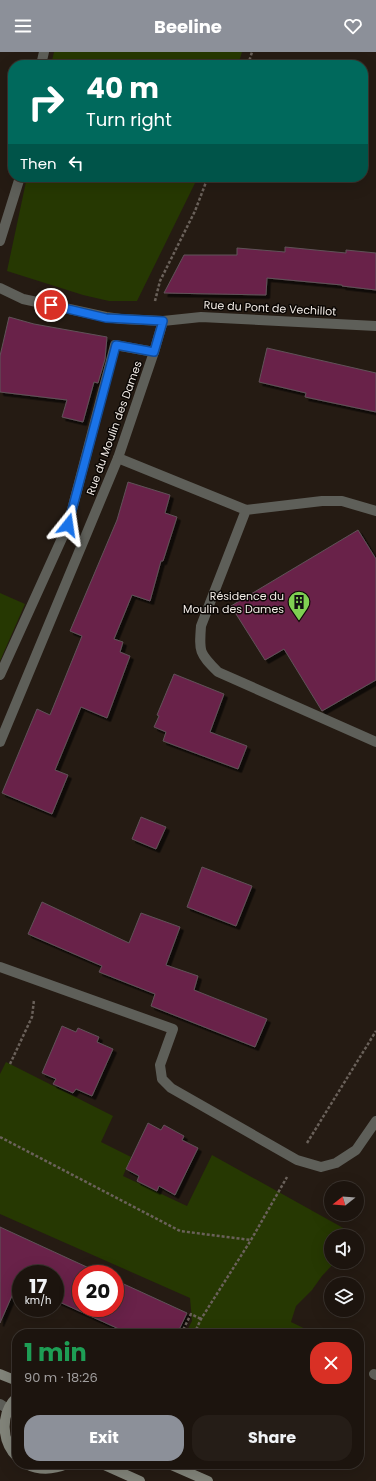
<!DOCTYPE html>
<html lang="en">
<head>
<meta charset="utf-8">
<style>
  :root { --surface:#1c140e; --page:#251d17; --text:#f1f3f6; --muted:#a09e9e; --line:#3a332e; --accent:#8c9099 }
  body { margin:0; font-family:Poppins,sans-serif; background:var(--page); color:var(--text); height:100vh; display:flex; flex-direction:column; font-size:15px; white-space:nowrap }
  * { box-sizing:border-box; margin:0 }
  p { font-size:13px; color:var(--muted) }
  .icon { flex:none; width:22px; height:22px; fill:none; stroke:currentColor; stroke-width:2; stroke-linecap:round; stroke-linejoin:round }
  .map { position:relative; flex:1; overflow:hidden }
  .details { position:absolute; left:12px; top:1277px; width:352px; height:140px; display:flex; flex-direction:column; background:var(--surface); border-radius:16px; box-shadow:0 4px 16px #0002,0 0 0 1px var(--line) }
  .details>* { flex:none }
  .banner { position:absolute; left:8px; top:8px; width:360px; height:122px; border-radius:16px; box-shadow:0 4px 16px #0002,0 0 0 1px var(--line); background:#00695c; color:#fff; overflow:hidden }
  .needle { width:26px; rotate:253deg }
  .buttons { position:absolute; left:324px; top:1129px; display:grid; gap:8px }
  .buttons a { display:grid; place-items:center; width:40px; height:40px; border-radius:50%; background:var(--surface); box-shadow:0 4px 16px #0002,0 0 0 1px var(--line); font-size:20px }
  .speed { position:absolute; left:12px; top:1213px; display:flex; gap:8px; font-size:20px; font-weight:700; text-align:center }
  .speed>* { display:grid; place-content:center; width:52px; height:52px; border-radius:50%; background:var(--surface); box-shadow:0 4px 16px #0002,0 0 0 1px var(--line); line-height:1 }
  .speed small { font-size:10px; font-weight:400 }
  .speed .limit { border:6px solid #d22; background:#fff; color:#111 }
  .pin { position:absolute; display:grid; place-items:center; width:34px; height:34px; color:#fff; margin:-17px; border:2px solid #fff; border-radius:50%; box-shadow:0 1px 4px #0007 }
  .me { position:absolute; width:44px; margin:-22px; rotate:15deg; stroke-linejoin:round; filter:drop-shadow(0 0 3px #0008) }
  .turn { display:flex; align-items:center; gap:14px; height:84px; padding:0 12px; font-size:18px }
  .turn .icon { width:52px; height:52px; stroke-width:2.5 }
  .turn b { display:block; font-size:28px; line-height:34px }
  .then { display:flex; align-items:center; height:38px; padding:0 12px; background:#0003; gap:8px; font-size:15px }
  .round { display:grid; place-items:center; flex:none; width:42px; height:42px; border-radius:16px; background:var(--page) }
  .summary { display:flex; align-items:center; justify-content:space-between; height:68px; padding:0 12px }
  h1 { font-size:24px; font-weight:700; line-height:30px; color:#1e9e55 }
  .action { display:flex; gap:8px; margin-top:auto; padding:8px 12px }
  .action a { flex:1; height:46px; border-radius:16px; background:var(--accent); color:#fff; font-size:16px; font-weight:700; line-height:46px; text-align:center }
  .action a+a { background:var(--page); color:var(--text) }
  header { display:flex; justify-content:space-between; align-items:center; height:52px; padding:0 12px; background:var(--accent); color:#fff; font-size:18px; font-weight:700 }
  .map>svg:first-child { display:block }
  .green { fill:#263802 }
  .building { fill:#69234a; stroke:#605258; filter:url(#shadow) }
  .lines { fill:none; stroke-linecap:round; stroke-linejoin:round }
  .path { stroke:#6a615a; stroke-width:2.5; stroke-dasharray:3 2; stroke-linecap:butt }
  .lane { stroke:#5e5f59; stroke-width:10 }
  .street { stroke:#5e5f59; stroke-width:10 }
  .secondary { stroke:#82847a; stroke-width:10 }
  .route-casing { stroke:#114b97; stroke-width:10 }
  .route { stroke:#1a73e8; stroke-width:7 }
  .labels { text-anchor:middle; stroke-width:3; stroke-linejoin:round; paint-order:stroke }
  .street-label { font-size:11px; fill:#f2ebe6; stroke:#0b0704 }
  .poi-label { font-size:11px; fill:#f2ebe6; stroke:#0b0704; text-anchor:end }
</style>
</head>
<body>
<header><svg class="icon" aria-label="menu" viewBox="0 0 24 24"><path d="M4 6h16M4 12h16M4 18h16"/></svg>Beeline<svg class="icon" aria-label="heart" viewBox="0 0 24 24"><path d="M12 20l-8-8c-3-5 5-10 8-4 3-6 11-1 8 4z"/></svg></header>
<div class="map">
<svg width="376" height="1429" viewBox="0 0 376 1429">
  <defs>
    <filter id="shadow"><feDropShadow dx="3.5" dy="3.5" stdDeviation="0" flood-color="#0009"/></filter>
  </defs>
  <rect width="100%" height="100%" fill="#251b13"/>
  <!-- green -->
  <path class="green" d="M 54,0 L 242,0 L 238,13 L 51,13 Z
    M 27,125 L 198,125 L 137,249 L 109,249 L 83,243 L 7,219 Z
    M 0,541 L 25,552 L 0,609 Z
    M 6,1010 L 113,1064 L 101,1090 L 131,1105 L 123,1124 L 187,1154 L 212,1103 L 345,1177 L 344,1184 L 331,1184 L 331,1210 L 335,1210 L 322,1224 L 312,1238 L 296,1254 L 291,1270 L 316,1282 L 185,1282 L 192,1269 L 190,1246 L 0,1162 L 0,1022 Z"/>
  <!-- building -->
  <path class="building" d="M 285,195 L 346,201 L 346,198 L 376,201 L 376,238 L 342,234 L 342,233 L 267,226 L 266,243 L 164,241 L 184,203 L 237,203 L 237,196 L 285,200 Z
    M 9,265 L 34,272 L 107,285 L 105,307 L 98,331 L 94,330 L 83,370 L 62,365 L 67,348 L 0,340 L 0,304 Z
    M 267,296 L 376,321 L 376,360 L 305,345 L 306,341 L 259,330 Z
    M 128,430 L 170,443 L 165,461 L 177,465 L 163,509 L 161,509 L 150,549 L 132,543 L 114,587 L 123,590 L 120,600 L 130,604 L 107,666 L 81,655 L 55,718 L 68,723 L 52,762 L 2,741 L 37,657 L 50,663 L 65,626 L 82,584 L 70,579 L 117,468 Z
    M 358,478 L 376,507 L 376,628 L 322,659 L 284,597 L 265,608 L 231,554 Z
    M 174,622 L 224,642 L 210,680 L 247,694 L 238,717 L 163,689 L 166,680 L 154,675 L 159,664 L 157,663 Z
    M 141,765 L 166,775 L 156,797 L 132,787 Z
    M 202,815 L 252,834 L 236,874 L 187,855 Z
    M 42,850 L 129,891 L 141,861 L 180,875 L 166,913 L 198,924 L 194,938 L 267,967 L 255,995 L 151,954 L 155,942 L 99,920 L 102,914 L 28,882 Z
    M 62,974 L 76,980 L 78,976 L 99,985 L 97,990 L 113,997 L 92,1044 L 76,1037 L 73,1041 L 53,1032 L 56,1027 L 42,1021 Z
    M 148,1071 L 161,1078 L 164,1073 L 184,1084 L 182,1088 L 198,1096 L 175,1143 L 159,1134 L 157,1139 L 137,1129 L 139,1124 L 126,1117 Z
    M 0,1175 L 102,1222 L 81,1222 L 81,1256 L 115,1256 L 115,1228 L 187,1261 L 177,1282 L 130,1282 L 55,1248 L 55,1222 L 21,1222 L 21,1231 L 18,1230 L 0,1271 Z"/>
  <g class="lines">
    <!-- path -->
    <path class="path" d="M 248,13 L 252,0
      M 155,249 L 160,229 L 195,159 L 208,125
      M 10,1012 L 32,965 L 34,948
      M 0,1085 L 180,1179 L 251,1188
      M 307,1091 L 376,979
      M 181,1282 L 191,1262 L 201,1267
      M 194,1282 L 201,1267 L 251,1188 L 287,1125"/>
    <!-- lane -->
    <path class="lane" d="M 118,406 L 246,458 L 322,449 L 342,449 L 376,459
      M 246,458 L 201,574 C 199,600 199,601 218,620 L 376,690
      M 0,623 L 68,473 L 115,293 L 154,300
      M 0,1352 L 17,1363"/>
    <!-- street -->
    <path class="street" d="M 41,13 L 44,0
      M 0,189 L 20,125
      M 0,236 L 23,247 L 106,265 L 121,267 L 163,269 L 201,265 L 376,274
      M 0,690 L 118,406 L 154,300 L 163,269
      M 0,915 L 173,977 L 160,1013 L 162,1027 L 171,1036 L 297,1108 L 321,1115 L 336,1111 L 356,1098 L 376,1069
      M 374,1322 L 376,1323"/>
    <!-- secondary -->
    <path class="secondary" d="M 0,1322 L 17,1329
      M 17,1345 C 0,1361 1,1389 17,1405
      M 26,1412 C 40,1419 53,1418 67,1412
      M 102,1412 L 140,1429
      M 169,1412 L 208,1429"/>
  </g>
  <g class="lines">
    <!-- route casing -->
    <g class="route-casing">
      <path id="route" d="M 51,253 L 106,266 L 163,269 L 154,300 L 116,293 L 68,473"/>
    </g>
    <!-- route -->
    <use href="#route" class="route"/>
  </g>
  <!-- icons -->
  <defs>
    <g id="building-pin" transform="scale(1.15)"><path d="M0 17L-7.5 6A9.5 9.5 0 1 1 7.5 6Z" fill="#7fd052" stroke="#0b0704"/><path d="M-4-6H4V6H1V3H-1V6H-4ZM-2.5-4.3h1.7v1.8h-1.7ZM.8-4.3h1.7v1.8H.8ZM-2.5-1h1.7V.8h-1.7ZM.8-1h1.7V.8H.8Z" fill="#111"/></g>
  </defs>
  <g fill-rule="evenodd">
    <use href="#building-pin" x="299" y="550"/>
  </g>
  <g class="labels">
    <!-- street labels -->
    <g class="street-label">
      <text transform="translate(270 256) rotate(3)" y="4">Rue du Pont de Vechillot</text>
      <text transform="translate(114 376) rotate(-70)" y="4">Rue du Moulin des Dames</text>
    </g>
    <!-- poi labels -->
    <g class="poi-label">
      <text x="284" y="548">Résidence du<tspan x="284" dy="13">Moulin des Dames</tspan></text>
    </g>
  </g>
</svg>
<div class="buttons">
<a><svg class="needle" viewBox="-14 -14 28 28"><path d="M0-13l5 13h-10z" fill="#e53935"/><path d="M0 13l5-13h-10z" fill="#a09e9e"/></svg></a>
<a><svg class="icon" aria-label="sound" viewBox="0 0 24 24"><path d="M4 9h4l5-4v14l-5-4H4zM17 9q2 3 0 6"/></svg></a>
<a><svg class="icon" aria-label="layers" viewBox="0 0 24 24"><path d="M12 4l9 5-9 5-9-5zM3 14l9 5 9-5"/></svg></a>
</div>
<div class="speed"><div>17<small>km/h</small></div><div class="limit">20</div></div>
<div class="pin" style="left:51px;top:253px;background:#d93025"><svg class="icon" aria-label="arrive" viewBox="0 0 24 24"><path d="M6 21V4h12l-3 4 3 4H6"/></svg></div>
<svg class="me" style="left:68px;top:473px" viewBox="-20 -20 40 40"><path d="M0-17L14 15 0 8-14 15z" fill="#1a73e8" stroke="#fff" stroke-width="4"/></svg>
<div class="banner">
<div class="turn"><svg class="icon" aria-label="right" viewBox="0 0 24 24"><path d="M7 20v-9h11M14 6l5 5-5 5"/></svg><div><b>40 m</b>Turn right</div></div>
<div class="then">Then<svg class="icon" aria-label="left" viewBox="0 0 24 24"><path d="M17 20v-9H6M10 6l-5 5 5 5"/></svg></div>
</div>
<section class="details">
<div class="summary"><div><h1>1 min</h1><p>90 m · 18:26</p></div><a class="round" style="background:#d93025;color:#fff"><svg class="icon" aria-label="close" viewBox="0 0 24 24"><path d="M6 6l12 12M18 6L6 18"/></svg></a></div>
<div class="action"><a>Exit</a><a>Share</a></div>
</section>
</div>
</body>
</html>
